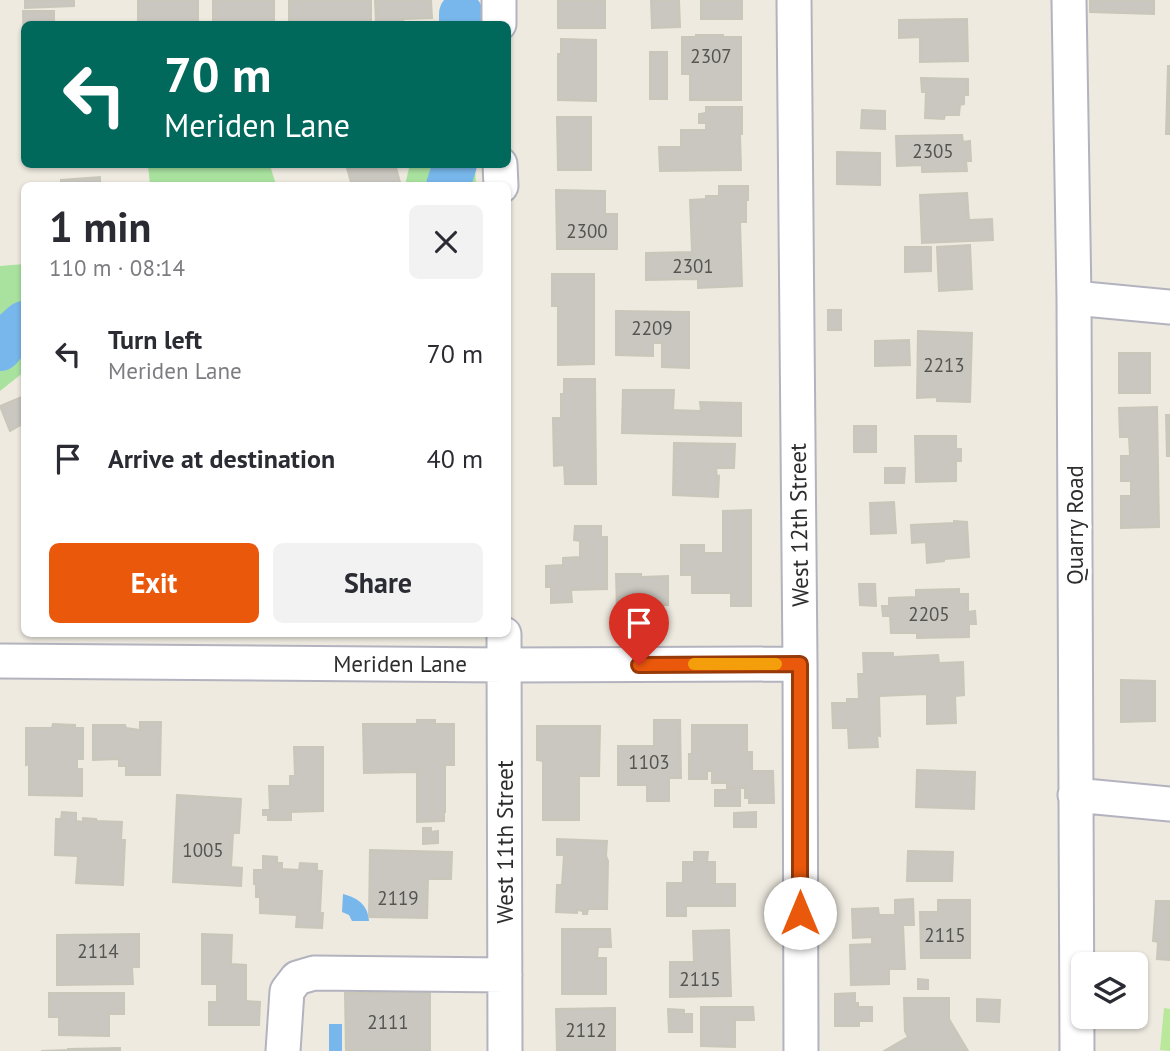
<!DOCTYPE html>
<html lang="en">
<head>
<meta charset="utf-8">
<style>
  :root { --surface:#fff; --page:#f2f2f3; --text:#2b2b33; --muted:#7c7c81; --accent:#ea580c }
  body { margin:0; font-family:"PT Sans",sans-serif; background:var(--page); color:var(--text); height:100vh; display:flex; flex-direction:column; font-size:26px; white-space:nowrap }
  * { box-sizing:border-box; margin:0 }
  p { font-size:23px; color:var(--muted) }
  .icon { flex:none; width:38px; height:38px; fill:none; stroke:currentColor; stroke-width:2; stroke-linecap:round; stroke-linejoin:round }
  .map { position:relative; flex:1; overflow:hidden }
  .panel { position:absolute; left:21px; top:182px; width:490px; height:455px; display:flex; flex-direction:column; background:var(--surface); border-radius:10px; box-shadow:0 2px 5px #0004 }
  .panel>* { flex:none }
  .top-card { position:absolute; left:21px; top:21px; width:490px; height:147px; border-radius:10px; box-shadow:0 2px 5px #0004; background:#00695c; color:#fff; overflow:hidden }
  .buttons { position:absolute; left:1071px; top:952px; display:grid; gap:14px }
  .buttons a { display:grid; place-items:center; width:77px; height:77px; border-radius:10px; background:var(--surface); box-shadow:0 2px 5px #0004; font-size:35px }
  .pin { position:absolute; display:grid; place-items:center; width:60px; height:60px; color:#fff; margin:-72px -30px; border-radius:50% 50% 50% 0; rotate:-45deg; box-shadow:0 0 7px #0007 }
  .pin .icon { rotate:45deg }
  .me { position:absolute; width:77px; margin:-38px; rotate:0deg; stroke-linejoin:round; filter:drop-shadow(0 0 5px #0008) }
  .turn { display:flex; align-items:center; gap:24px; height:147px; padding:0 28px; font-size:32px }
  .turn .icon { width:91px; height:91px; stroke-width:2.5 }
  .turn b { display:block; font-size:49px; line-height:60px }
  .round { display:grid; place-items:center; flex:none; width:74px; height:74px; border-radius:10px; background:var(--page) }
  .head { display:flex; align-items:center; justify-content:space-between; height:119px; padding:0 28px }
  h1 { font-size:42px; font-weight:700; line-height:52px }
  .primary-button { display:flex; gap:14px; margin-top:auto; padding:14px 28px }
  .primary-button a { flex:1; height:80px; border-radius:10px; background:var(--accent); color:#fff; font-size:28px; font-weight:700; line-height:80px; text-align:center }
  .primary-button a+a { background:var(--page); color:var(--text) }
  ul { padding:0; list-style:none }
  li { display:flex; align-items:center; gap:21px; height:105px; padding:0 28px }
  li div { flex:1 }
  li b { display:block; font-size:26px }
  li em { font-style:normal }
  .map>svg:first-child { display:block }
  .green { fill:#a9e29f }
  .pitch { fill:#b9e89b }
  .water { fill:#78b7eb }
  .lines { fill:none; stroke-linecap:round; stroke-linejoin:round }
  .river { stroke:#78b7eb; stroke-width:44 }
  .building { fill:#c9c7bf; stroke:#c9c7b9; stroke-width:2 }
  .minor-casing { stroke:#b3b3bf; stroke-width:37 }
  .minor { stroke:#fff; stroke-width:33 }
  .route-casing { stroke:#983908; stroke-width:18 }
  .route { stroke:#ea580c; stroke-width:12 }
  .slow { stroke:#f59e0b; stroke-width:12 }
  .labels { text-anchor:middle; stroke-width:7; stroke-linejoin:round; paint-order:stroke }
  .number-label { font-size:19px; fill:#545452 }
  .street-label { font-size:23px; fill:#2d2d2d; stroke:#fff }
</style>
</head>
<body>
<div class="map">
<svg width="1170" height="1051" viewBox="0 0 1170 1051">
  <rect width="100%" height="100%" fill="#eeeae0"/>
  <!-- green -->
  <path class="green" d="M 448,0 L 475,0 L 475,24 L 442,24 Z
    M 410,164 L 475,165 L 476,185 L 405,185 Z
    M 148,165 L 270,165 L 276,185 L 150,185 Z
    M 24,264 L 24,372 L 0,391 L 0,266 Z"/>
  <!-- pitch -->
  <path class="pitch" d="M 1164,1008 L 1170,1009 L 1170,1051 L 1160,1050 Z"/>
  <!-- water -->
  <path class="water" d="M 343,894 C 358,898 368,905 369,921 L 352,921 L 349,915 L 342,912 Z
    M 329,1024 L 342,1024 L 342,1051 L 329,1051 Z"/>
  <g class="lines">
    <!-- river -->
    <path class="river" d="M 461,24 L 461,14
      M 448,186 L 455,164
      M 0,349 L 15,331 L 24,323"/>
  </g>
  <!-- building -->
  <path class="building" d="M 25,0 L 74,0 L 74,6 L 25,8 Z
    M 138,0 L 198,0 L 198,24 L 138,24 Z
    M 213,0 L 274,0 L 274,21 L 261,21 L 261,24 L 213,24 Z
    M 289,0 L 371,0 L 371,24 L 289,24 Z
    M 375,0 L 431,0 L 432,18 L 403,19 L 403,24 L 376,24 Z
    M 558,0 L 605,0 L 605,28 L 558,28 Z
    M 651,0 L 679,0 L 680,27 L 652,28 Z
    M 701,0 L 742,0 L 742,19 L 701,19 Z
    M 1090,0 L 1154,0 L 1154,14 L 1090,12 Z
    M 23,11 L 54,11 L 54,24 L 24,24 L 24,61 Z
    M 967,19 L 968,61 L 920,62 L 920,37 L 899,38 L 899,20 Z
    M 696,35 L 723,35 L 723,37 L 741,37 L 741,100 L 690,100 L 690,74 L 682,74 L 682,37 L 696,37 Z
    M 561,39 L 596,40 L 596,101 L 558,100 L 558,54 L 561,54 Z
    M 650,52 L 667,52 L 667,99 L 650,99 Z
    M 1168,66 L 1170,66 L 1170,134 L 1166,134 Z
    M 921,78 L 968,79 L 968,95 L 964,95 L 964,104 L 960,105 L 959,115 L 945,115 L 944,119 L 925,118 L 926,92 L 922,92 Z
    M 706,107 L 742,107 L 742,134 L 740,134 L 741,170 L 660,171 L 659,147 L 681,147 L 681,130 L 706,130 L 706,123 L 699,123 L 699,114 L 706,113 Z
    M 862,110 L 885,111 L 885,129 L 861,128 Z
    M 557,117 L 591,117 L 591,170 L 558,170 Z
    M 962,135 L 963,142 L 970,141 L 971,161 L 966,161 L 967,171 L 922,172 L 922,165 L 897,166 L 896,136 Z
    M 837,152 L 880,153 L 880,185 L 837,184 Z
    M 346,164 L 395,164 L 401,186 L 352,186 Z
    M 100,177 L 100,186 L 61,186 L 61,180 Z
    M 719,186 L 748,186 L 748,200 L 746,200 L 746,222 L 740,222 L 742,286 L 698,288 L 698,279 L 646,280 L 646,253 L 692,252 L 690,200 L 706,199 L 706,196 L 719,196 Z
    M 556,190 L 605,191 L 605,214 L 617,214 L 617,249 L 557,249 Z
    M 967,193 L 969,220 L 992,219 L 993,240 L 922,243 L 920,195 Z
    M 970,245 L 972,289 L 939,291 L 937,247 Z
    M 905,247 L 931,247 L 931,271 L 905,272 Z
    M 552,274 L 594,274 L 594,364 L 558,365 L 558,306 L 552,306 Z
    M 828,310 L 841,310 L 841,330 L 828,330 Z
    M 616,311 L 689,312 L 689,368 L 662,367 L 662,343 L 653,343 L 653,356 L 616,355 Z
    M 918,331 L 972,333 L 970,402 L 937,401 L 937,397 L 917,398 Z
    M 909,340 L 910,365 L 875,366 L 875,341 Z
    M 1119,353 L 1150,353 L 1150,393 L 1119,393 Z
    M 564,379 L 595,379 L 596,484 L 565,484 L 564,465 L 554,466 L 553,418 L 561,418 L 561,394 L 564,394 Z
    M 623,390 L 674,390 L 673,410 L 701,411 L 700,402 L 741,403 L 741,436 L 622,433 Z
    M 24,396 L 24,423 L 10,431 L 0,406 Z
    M 1157,407 L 1159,527 L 1121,528 L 1121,496 L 1131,496 L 1131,481 L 1121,481 L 1121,456 L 1130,456 L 1129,437 L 1120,437 L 1119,408 Z
    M 1166,415 L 1170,415 L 1170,456 L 1167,456 Z
    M 854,426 L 876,426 L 876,452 L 854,452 Z
    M 915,436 L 956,436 L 956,449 L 961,449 L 961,461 L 956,461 L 956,481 L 916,482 Z
    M 674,443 L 735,444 L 734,468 L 716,468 L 717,477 L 719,476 L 718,497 L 673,495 Z
    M 885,468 L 905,468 L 904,483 L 885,483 Z
    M 894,502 L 896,533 L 871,534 L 870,503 Z
    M 751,510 L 751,606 L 731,606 L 731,593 L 692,593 L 692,575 L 681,575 L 681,545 L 704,545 L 704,553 L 723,553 L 723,511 Z
    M 954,521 L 967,522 L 969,557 L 944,559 L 944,561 L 927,563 L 926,542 L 912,543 L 911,525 L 954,523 Z
    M 575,526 L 601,526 L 601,537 L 607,537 L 607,589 L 571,590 L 572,602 L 551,603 L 551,587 L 546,587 L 546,566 L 563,565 L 563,558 L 580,557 L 580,541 L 574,540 Z
    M 616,574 L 641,574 L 641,577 L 668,576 L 668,605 L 645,605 L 645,611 L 617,611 Z
    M 859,584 L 875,584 L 876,606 L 860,605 Z
    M 959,589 L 959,594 L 968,594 L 968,612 L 975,611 L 976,624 L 969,624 L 969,637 L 917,638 L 917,633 L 891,633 L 890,616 L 883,616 L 882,606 L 889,606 L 889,598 L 916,597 L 916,590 Z
    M 863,653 L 893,653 L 893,657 L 938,655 L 939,663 L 963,662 L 964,695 L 955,696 L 956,723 L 927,724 L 927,694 L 879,696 L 880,736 L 877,735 L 878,747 L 849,748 L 848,728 L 833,728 L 832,703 L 847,703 L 847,699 L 859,699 L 858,674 L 864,674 Z
    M 1121,680 L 1155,681 L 1155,721 L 1121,722 Z
    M 417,720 L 435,720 L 435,724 L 454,724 L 454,765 L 445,765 L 445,812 L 444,812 L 444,821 L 417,822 L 417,772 L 364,773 L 363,724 L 417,724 Z
    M 654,720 L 680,720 L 681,778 L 669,778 L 669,801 L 647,801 L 647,785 L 618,785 L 618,746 L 654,746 Z
    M 140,722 L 161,722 L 160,775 L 126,775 L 126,766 L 119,766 L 119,759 L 93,760 L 93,725 L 125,725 L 126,728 L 140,730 Z
    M 53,724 L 75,725 L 75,728 L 83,728 L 83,759 L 77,759 L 77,769 L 82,769 L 82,796 L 29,795 L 29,764 L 26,765 L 26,728 L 52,728 Z
    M 692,725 L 747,725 L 747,752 L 752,752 L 752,771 L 773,771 L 774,803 L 749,803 L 749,798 L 745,798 L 745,788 L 740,788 L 740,806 L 715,806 L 715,790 L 733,790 L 733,788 L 727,788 L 727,783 L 712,783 L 712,771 L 707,771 L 707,779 L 689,779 L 689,754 L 692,754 Z
    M 537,726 L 600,726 L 599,776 L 579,776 L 579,820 L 543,820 L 543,761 L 537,760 Z
    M 294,747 L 323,747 L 323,811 L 291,812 L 291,820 L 268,820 L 268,815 L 263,815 L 263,810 L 270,810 L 269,786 L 290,786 L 290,776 L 295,776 Z
    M 917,770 L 975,772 L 974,809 L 916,807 Z
    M 177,795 L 241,799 L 239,833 L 233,833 L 231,867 L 242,868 L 241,886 L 173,882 Z
    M 62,812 L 76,813 L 76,821 L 83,822 L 83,818 L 96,819 L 97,821 L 122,822 L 121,840 L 125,840 L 123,885 L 76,883 L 78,856 L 55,855 L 56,819 L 61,819 Z
    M 756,812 L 756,827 L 734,827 L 734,813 Z
    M 423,828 L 431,828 L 431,832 L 438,831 L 438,843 L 423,844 Z
    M 557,839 L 607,841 L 606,856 L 608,861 L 607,909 L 588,909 L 587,914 L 583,914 L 583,911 L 577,910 L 577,913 L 556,912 L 557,885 L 562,885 L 564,855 L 557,855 Z
    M 370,850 L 452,852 L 451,879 L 428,879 L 427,918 L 369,917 Z
    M 908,851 L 953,852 L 952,881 L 907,881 Z
    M 694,852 L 708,852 L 707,862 L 715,862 L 715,884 L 735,884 L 735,906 L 686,906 L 686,916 L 667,916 L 667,883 L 683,883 L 683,862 L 694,862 Z
    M 263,856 L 277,857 L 277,863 L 282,863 L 282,869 L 299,870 L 300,863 L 317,864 L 317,871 L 322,871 L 320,913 L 323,913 L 322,928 L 296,927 L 297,915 L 260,913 L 260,897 L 256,897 L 256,884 L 254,884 L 254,870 L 263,870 Z
    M 913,899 L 914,925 L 903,925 L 905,969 L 889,969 L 889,984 L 851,985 L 850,945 L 872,944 L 872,937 L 853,938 L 852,909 L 878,908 L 879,915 L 895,915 L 895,900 Z
    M 938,900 L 970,900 L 970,958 L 921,958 L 920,912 L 938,912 Z
    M 1156,901 L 1170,901 L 1170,960 L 1157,959 L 1158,942 L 1153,941 Z
    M 562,929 L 610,929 L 611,947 L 598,947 L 597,958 L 606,958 L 606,994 L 562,994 Z
    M 729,930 L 731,996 L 670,997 L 670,962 L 694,962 L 693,931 Z
    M 139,934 L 139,967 L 132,967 L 133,984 L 57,985 L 57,935 Z
    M 202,934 L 232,935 L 231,964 L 246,965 L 246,1001 L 260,1002 L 259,1025 L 209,1025 L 209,1002 L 217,1002 L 217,984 L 202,984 Z
    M 918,979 L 928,980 L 928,989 L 918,989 Z
    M 430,992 L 430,1051 L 346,1051 L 345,993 Z
    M 49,993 L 124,993 L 124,1014 L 109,1014 L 109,1036 L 59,1035 L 59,1017 L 49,1017 Z
    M 855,993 L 855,1003 L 858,1003 L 858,1007 L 872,1007 L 872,1021 L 859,1021 L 859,1026 L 835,1026 L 835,994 Z
    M 904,998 L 949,998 L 949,1019 L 968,1051 L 884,1051 L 908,1037 L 905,1031 Z
    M 977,999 L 1000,1000 L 999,1022 L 977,1021 Z
    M 701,1007 L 753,1007 L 754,1020 L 735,1020 L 735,1047 L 701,1046 Z
    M 615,1008 L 615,1051 L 557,1051 L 556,1009 Z
    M 668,1009 L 684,1010 L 684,1014 L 692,1014 L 692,1032 L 669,1032 Z
    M 120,1048 L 120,1051 L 41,1051 L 68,1050 L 68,1049 Z"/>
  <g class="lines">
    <!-- minor casing -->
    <g class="minor-casing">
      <path id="minor" d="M 499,0 L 499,24
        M 794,0 L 800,664 L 801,1051
        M 1069,0 L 1074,298 L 1077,1051
        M 500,164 L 501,186
        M 1074,298 L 1170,307
        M 504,634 L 505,1051
        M 0,661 L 505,665 L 800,664
        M 1075,795 L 1170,804
        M 283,1051 L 287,991 L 297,978 L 314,973 L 505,975"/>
    </g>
    <!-- minor -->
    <use href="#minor" class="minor"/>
  </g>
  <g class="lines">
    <!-- route casing -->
    <g class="route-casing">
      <path id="route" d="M 639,665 L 800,664 L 800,913"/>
    </g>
    <!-- route -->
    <use href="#route" class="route"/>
    <!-- slow -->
    <path class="slow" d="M 694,664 L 776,664"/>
  </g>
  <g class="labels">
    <!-- number labels -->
    <g class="number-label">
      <text x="711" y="63">2307</text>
      <text x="933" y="158">2305</text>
      <text x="587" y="238">2300</text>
      <text x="693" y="273">2301</text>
      <text x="652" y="335">2209</text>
      <text x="944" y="372">2213</text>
      <text x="929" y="621">2205</text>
      <text x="649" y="769">1103</text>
      <text x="203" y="857">1005</text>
      <text x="398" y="905">2119</text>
      <text x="945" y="942">2115</text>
      <text x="98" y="958">2114</text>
      <text x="700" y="986">2115</text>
      <text x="388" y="1029">2111</text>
      <text x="586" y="1037">2112</text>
    </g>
    <!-- street labels -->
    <g class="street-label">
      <text transform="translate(799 525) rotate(-91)" y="8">West 12th Street</text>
      <text transform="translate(1075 525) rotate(-90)" y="8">Quarry Road</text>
      <text x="400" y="672">Meriden Lane</text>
      <text transform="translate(505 842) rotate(-90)" y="8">West 11th Street</text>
    </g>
  </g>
</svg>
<div class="buttons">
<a><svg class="icon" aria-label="layers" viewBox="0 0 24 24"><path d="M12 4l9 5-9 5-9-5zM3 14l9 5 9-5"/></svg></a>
</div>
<div class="pin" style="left:639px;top:665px;background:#d93025"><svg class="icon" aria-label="arrive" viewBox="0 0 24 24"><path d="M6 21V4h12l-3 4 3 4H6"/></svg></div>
<svg class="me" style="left:800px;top:913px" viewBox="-20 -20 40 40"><circle r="19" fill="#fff"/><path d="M0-13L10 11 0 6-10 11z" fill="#ea580c"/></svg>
<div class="top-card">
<div class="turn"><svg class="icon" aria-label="left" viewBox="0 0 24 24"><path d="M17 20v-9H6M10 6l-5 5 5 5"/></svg><div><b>70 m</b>Meriden Lane</div></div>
</div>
<section class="panel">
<div class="head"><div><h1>1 min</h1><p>110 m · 08:14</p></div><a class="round"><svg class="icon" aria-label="close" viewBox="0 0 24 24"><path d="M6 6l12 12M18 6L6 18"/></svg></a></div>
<ul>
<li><svg class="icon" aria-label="left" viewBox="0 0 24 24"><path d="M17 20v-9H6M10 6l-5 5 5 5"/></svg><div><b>Turn left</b><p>Meriden Lane</p></div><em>70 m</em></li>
<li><svg class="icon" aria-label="arrive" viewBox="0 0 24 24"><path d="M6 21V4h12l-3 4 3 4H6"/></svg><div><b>Arrive at destination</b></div><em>40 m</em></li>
</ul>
<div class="primary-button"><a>Exit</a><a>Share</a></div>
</section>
</div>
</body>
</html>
